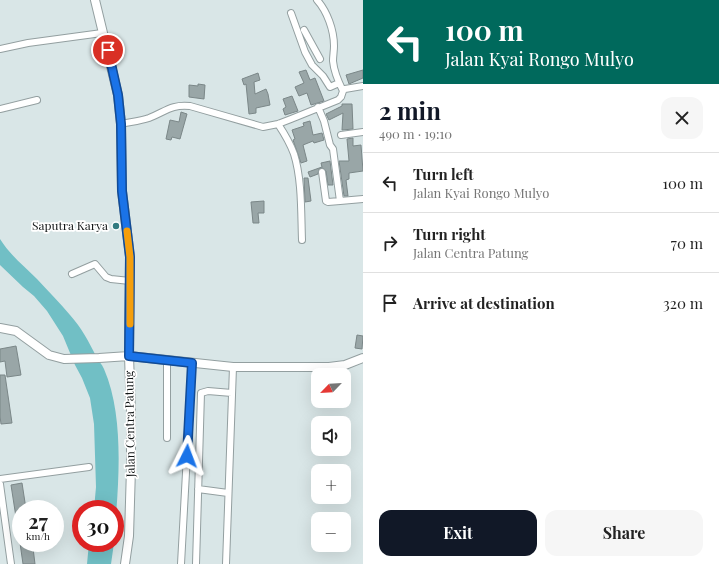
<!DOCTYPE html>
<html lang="en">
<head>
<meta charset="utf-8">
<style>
  :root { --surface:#fff; --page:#f6f6f6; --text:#222; --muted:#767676; --line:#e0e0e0; --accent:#111827 }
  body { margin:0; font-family:"Playfair Display",serif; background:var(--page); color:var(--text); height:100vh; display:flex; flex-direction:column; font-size:15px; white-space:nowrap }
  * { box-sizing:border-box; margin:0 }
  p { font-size:13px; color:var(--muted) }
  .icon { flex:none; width:22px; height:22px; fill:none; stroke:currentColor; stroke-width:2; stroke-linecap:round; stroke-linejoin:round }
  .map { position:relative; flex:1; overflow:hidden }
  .details { display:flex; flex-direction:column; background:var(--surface); width:356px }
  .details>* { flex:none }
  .guide { background:#00695c; color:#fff; overflow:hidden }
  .needle { width:26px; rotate:245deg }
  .controls { position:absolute; left:311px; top:368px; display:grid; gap:8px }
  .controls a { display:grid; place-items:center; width:40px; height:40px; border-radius:8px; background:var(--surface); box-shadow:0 4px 16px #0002; font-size:20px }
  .speed { position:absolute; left:12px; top:500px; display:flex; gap:8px; font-size:20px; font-weight:700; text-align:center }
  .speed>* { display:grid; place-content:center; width:52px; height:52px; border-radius:50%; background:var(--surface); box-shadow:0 4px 16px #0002; line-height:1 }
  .speed small { font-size:10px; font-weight:400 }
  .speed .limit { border:6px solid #d22; background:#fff; color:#111 }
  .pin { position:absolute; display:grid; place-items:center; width:34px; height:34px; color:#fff; margin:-17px; border:2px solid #fff; border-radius:50%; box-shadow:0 1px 4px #0007 }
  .me { position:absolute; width:44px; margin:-22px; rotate:3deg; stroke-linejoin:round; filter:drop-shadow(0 0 3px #0008) }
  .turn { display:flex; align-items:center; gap:14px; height:84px; padding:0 16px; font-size:18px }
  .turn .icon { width:52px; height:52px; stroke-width:2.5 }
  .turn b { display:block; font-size:28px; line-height:34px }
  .round { display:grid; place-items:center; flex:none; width:42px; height:42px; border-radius:12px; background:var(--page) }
  .head { display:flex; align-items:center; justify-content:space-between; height:68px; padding:0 16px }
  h1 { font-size:24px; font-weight:700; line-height:30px; color:var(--accent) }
  .cta { display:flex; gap:8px; margin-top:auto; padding:8px 16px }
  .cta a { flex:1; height:46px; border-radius:12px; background:var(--accent); color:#fff; font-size:16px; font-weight:700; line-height:46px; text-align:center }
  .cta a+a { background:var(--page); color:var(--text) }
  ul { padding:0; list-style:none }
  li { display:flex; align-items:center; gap:12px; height:60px; padding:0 16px; border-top:1px solid var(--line) }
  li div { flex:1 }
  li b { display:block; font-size:15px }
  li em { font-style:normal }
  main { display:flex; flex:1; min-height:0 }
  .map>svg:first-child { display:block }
  .water { fill:#71bfc5 }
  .building { fill:#99a6a7; stroke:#7b8788 }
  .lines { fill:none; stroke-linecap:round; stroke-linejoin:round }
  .minor-casing { stroke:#939fa0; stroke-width:8 }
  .tertiary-casing { stroke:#939fa0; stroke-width:10 }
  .minor { stroke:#fff; stroke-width:6 }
  .tertiary { stroke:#fff; stroke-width:8 }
  .route-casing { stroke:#114b97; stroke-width:10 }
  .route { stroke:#1a73e8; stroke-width:7 }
  .slow { stroke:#f59e0b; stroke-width:7 }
  .poi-dot { fill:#327b80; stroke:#fff; stroke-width:1.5 }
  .labels { text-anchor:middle; stroke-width:3.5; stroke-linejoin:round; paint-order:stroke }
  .poi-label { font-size:12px; fill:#101415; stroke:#fff; text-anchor:end }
  .street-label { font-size:12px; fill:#101415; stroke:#fff }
</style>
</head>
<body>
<main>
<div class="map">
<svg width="363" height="564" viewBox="0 0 363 564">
  <rect width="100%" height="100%" fill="#d9e6e7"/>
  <!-- water -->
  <path class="water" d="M 0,239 C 10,255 24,266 37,279 C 48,291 60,303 70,315 C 81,327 89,342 96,356 C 98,361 102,364 104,369 C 124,415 119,479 115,528 L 115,509 L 94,509 L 96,487 L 94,424 L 90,398 L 82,378 L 75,365 L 63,336 L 47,311 L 34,296 L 23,287 L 0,265 Z
    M 89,543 L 114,543 L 111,564 L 87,564 Z"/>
  <!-- building -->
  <path class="building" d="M 306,70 L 310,80 L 315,78 L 324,101 L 311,105 L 307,93 L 299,96 L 295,87 L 304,83 L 299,72 Z
    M 363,70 L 363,78 L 349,84 L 346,75 Z
    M 258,73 L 260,80 L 254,82 L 255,94 L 266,89 L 268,94 L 270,105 L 256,108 L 256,113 L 249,114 L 246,84 L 244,85 L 242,79 Z
    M 198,84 L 205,85 L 204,99 L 189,97 L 189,85 L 198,86 Z
    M 292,96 L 298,111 L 285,115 L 283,109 L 286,107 L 283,99 Z
    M 342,104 L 352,104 L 353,129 L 342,130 L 343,113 L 329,120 L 326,114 L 342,106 Z
    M 181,112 L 187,114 L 180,139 L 172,137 L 171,140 L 166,139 L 170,120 L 179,122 Z
    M 310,121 L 313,135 L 322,133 L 324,140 L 314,143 L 313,141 L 303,145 L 307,161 L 301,163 L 293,140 L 295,139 L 292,130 L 304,126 L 303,123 Z
    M 353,138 L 353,146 L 361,145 L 363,171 L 349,173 L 349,179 L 346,180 L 348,196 L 344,196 L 339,161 L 349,161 L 347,139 Z
    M 330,161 L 333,185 L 328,185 L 326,171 L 323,168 L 319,169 L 318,174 L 310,177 L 308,172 L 322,167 L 321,163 Z
    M 304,178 L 308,178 L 311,201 L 305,202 Z
    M 264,201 L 264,213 L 258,213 L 259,223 L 253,223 L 251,202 Z
    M 357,335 L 363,336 L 362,349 L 355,348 Z
    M 16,346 L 21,375 L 7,377 L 5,361 L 0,362 L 0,349 Z
    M 0,375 L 5,375 L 12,423 L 1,424 L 0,416 Z
    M 22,483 L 26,509 L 21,509 L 21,529 L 18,530 L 11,485 Z
    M 20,543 L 34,543 L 34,548 L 33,548 L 35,564 L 23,564 Z"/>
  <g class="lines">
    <!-- minor casing -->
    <g class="minor-casing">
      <path id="minor" d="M 317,0 C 327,11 334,30 334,46 C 334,51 333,56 333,61 C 334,72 338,81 343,91
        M 291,13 L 305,52 L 312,65 L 323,76 L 330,87 L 339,83
        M 304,30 L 320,59
        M 0,49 L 28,43 L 102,33
        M 318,107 L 324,121 L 330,145 L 333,149 L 340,201 L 363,199
        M 0,109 L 37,100
        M 121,124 C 130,122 140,121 149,118 C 165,112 171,104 190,106 L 263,127 L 278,124 L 291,119 L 338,100 L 341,97 L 343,91 L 345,89 L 363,86
        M 278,124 C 284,133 290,143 294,154 C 302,179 301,213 302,240
        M 341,135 L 363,132
        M 322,172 L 326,201 L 328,202 L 340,201
        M 72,274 L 95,264 L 106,277 L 111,279 L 130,281
        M 167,438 L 167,359
        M 0,479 L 89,467
        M 0,484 L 11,564
        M 198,489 L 228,493
        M 181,564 L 192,363
        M 196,564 L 201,393 L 208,391 L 232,393
        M 226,564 L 233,367"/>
    </g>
    <!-- tertiary casing -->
    <g class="tertiary-casing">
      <path id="tertiary" d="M 95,0 L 118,95 L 121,124 L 122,191 L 130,257 L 129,356 L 131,413 L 131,468 L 129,536 L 125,564
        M 0,328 L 16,331 L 49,355 L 64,359 L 99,358 L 129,356 L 233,367 L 329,367 L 345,365 L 363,358"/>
    </g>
    <!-- minor -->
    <use href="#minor" class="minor"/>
    <!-- tertiary -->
    <use href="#tertiary" class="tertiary"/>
  </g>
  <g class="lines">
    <!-- route casing -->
    <g class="route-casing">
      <path id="route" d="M 108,50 L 118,95 L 121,124 L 122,191 L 130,257 L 129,356 L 192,363 L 187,456"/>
    </g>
    <!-- route -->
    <use href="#route" class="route"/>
    <!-- slow -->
    <path class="slow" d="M 127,231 L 130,257 L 130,324"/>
  </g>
  <!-- markers -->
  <circle class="poi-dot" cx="116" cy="226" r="4"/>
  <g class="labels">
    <!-- poi labels -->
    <g class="poi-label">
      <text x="108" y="230">Saputra Karya</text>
    </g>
    <!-- street labels -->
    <g class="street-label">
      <text transform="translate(130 424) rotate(-91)" y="4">Jalan Centra Patung</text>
    </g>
  </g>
</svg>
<div class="controls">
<a><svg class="needle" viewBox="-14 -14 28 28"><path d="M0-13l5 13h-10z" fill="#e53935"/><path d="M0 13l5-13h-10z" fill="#767676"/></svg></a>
<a><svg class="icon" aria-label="sound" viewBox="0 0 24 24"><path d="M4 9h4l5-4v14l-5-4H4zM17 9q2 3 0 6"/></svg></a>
<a>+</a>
<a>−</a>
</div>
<div class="speed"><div>27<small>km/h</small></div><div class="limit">30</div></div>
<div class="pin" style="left:108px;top:50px;background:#d93025"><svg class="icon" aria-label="arrive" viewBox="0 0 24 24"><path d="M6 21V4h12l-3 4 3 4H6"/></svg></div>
<svg class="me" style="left:187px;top:456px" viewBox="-20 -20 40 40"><path d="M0-17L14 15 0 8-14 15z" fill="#1a73e8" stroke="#fff" stroke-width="4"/></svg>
</div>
<section class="details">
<div class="guide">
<div class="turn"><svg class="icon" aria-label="left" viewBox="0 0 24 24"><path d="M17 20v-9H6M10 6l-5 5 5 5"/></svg><div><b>100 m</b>Jalan Kyai Rongo Mulyo</div></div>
</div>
<div class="head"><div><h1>2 min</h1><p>490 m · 19:10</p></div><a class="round"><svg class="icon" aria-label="close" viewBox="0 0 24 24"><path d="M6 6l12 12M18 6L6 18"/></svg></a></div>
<ul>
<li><svg class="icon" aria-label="left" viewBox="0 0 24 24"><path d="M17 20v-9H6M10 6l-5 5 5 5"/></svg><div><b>Turn left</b><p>Jalan Kyai Rongo Mulyo</p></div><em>100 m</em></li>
<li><svg class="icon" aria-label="right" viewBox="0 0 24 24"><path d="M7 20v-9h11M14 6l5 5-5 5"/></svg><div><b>Turn right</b><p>Jalan Centra Patung</p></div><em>70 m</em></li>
<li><svg class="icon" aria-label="arrive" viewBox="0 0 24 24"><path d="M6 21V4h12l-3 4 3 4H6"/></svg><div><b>Arrive at destination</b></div><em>320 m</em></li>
</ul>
<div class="cta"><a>Exit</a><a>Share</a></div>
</section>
</main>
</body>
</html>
